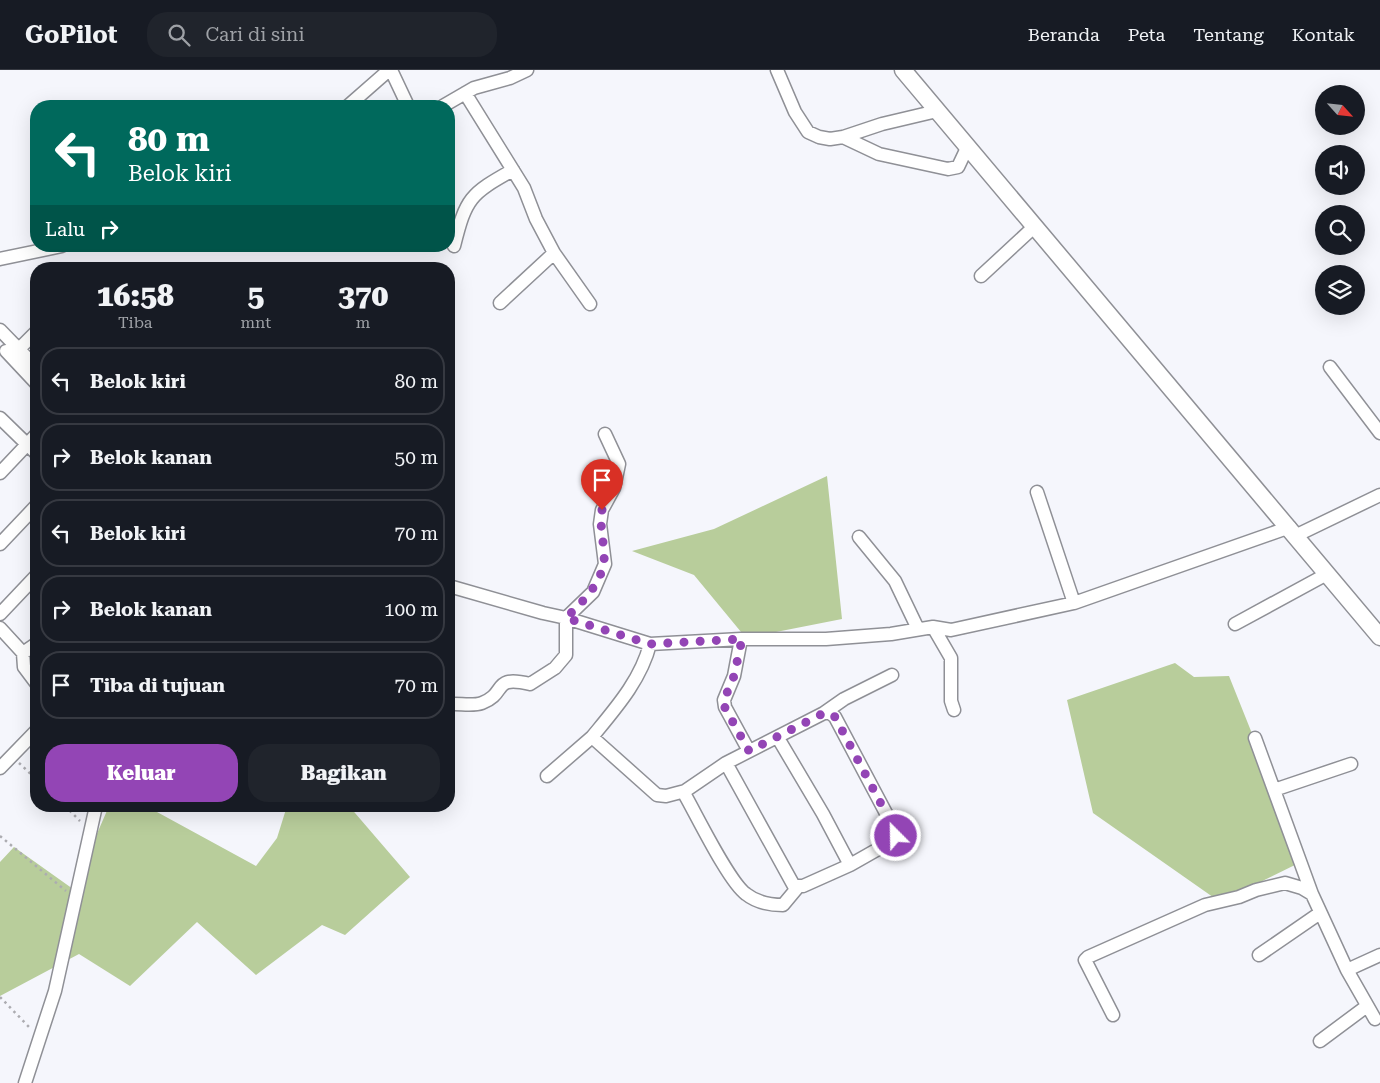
<!DOCTYPE html>
<html lang="id">
<head>
<meta charset="utf-8">
<style>
  :root { --surface:#171b24; --page:#20242c; --text:#f1f3f6; --muted:#9ea1a6; --line:#363941; --accent:#9345b5 }
  body { margin:0; font-family:"Roboto Serif",serif; background:var(--page); color:var(--text); height:100vh; display:flex; flex-direction:column; font-size:19px; white-space:nowrap }
  * { box-sizing:border-box; margin:0 }
  p { font-size:16px; color:var(--muted) }
  .icon { flex:none; width:28px; height:28px; fill:none; stroke:currentColor; stroke-width:2; stroke-linecap:round; stroke-linejoin:round }
  .map { position:relative; flex:1; overflow:hidden }
  .sheet { position:absolute; left:30px; top:192px; width:425px; height:550px; display:flex; flex-direction:column; background:var(--surface); border-radius:20px; box-shadow:0 5px 20px #0002 }
  .sheet>* { flex:none }
  .hud { position:absolute; left:30px; top:30px; width:425px; height:152px; border-radius:20px; box-shadow:0 5px 20px #0002; background:#00695c; color:#fff; overflow:hidden }
  .needle { width:32px; rotate:117deg }
  .controls { position:absolute; left:1315px; top:15px; display:grid; gap:10px }
  .controls a { display:grid; place-items:center; width:50px; height:50px; border-radius:50%; background:var(--surface); box-shadow:0 5px 20px #0002; font-size:25px }
  .pin { position:absolute; display:grid; place-items:center; width:42px; height:42px; color:#fff; margin:-51px -21px; border-radius:50% 50% 50% 0; rotate:-45deg; box-shadow:0 0 5px #0007 }
  .pin .icon { rotate:45deg }
  .me { position:absolute; width:55px; margin:-28px; rotate:337deg; stroke-linejoin:round; filter:drop-shadow(0 0 4px #0008) }
  .turn { display:flex; align-items:center; gap:18px; height:105px; padding:0 15px; font-size:22px }
  .turn .icon { width:65px; height:65px; stroke-width:2.5 }
  .turn b { display:block; font-size:35px; line-height:42px }
  .then { display:flex; align-items:center; height:48px; padding:0 15px; background:#0003; gap:10px; font-size:19px }
  .eta { display:flex; justify-content:space-evenly; align-items:center; height:85px; text-align:center }
  .eta b { font-size:30px; font-weight:800; line-height:35px }
  .action { display:flex; gap:10px; margin-top:auto; padding:10px 15px }
  .action a { flex:1; height:58px; border-radius:20px; background:var(--accent); color:#fff; font-size:20px; font-weight:800; line-height:58px; text-align:center }
  .action a+a { background:var(--page); color:var(--text) }
  ul { padding:0; list-style:none }
  li { display:flex; align-items:center; gap:15px; height:68px; margin:0 10px 8px; padding:0 5px; border:2px solid var(--line); border-radius:20px }
  li div { flex:1 }
  li b { display:block; font-size:19px }
  li em { font-style:normal }
  header { display:flex; align-items:center; gap:30px; box-sizing:border-box; height:70px; padding:0 25px; background:var(--surface); border-bottom:1px solid var(--line) }
  header strong { font-size:24px }
  nav { display:flex; gap:28px; margin-inline-start:auto; font-size:18px }
  .search { width:350px; height:45px; background:var(--page); display:flex; align-items:center; gap:12px; box-sizing:border-box; padding:0 18px; border-radius:20px; color:var(--muted); font-size:19px }
  .map>svg:first-child { display:block }
  .green { fill:#b8cd9b }
  .lines { fill:none; stroke-linecap:round; stroke-linejoin:round }
  .minor-casing { stroke:#8f9096; stroke-width:15 }
  .major-casing { stroke:#8f9096; stroke-width:19 }
  .path { stroke:#acacb1; stroke-width:2.5; stroke-dasharray:2.5 4; stroke-linecap:butt }
  .minor { stroke:#fff; stroke-width:12 }
  .major { stroke:#fff; stroke-width:16 }
  .route { stroke:#9345b5; stroke-width:9; stroke-dasharray:0 16.2 }
</style>
</head>
<body>
<header>
<strong>GoPilot</strong>
<div class="search"><svg class="icon" aria-label="search" viewBox="0 0 24 24"><circle cx="10" cy="10" r="6"/><path d="M15 15l6 6"/></svg>Cari di sini</div>
<nav><a>Beranda</a><a>Peta</a><a>Tentang</a><a>Kontak</a></nav>
</header>
<div class="map">
<svg width="1380" height="1013" viewBox="0 0 1380 1013">
  <rect width="100%" height="100%" fill="#f5f6fc"/>
  <!-- green -->
  <path class="green" d="M 827,406 L 842,549 L 746,568 L 694,505 L 632,481 L 714,459 Z
    M 1175,593 L 1194,607 L 1229,606 L 1303,791 L 1220,832 L 1093,743 L 1067,630 Z
    M 109,736 L 146,736 L 256,796 L 277,768 L 287,736 L 349,736 L 410,807 L 345,865 L 322,855 L 256,905 L 197,852 L 130,916 L 79,884 L 0,926 L 0,792 L 14,777 L 73,819 Z"/>
  <g class="lines">
    <!-- minor casing -->
    <g class="minor-casing">
      <path id="minor" d="M 391,0 L 408,36
        M 777,0 L 795,42 L 808,62 L 819,67 L 830,69 L 843,67 L 882,54 L 937,41
        M 465,23 L 524,118 L 536,149 L 554,183 L 590,234
        M 348,36 L 389,0
        M 443,36 L 474,18 L 510,8 L 527,0
        M 843,67 L 879,84 L 948,99 L 958,97 L 967,78
        M 454,176 C 466,128 470,124 513,100
        M 0,189 L 62,176
        M 981,206 L 1035,156
        M 500,233 L 554,183
        M 0,260 L 36,297
        M 19,279 L 36,262
        M 6,281 L 36,313
        M 1330,297 L 1380,363
        M 0,348 L 36,383
        M 0,403 L 36,365
        M 1037,422 L 1074,533
        M 1295,466 L 1380,425
        M 859,467 L 895,511 L 918,559
        M 0,474 L 36,436
        M 449,516 L 543,543 L 566,548 L 650,574 L 741,569 L 826,569 L 891,564 L 933,557 L 951,560 L 1074,533 L 1290,457
        M 0,544 L 36,506
        M 1235,554 L 1327,504
        M 933,557 L 951,588 L 951,631 L 954,640
        M 0,558 L 23,583 L 36,574
        M 741,569 L 734,606 L 724,630 L 725,637 L 749,681
        M 650,574 C 641,610 615,639 592,667 L 657,725 L 666,726 L 685,721
        M 23,583 L 24,597 L 36,613
        M 454,634 C 463,634 474,636 482,633 C 508,623 491,605 530,614 L 555,598 L 566,585 L 566,548 L 593,522 L 605,494 L 600,454 L 602,440 L 614,418 L 619,394 L 605,364
        M 824,643 L 844,629 L 892,605
        M 1255,668 L 1312,824
        M 726,693 L 794,816 L 803,816 L 850,795 L 823,744 L 778,668
        M 0,698 L 36,661
        M 547,706 L 592,667
        M 1274,720 L 1351,694
        M 798,817 L 783,835 C 770,835 756,832 746,824 C 729,812 697,746 685,725 L 685,721 L 726,693 L 824,643 L 830,643 L 835,647 L 896,762 L 894,770 L 850,795
        M 1259,885 L 1320,843
        M 1113,945 L 1085,890 L 1088,887 L 1205,835 L 1239,827 L 1256,820 L 1285,813 L 1302,818 L 1312,824 L 1347,900
        M 1375,949 L 1347,900 L 1380,885
        M 1320,971 L 1367,936
        M 25,1013 L 55,921 L 96,736"/>
    </g>
    <!-- major casing -->
    <g class="major-casing">
      <path id="major" d="M 903,0 L 1380,567"/>
    </g>
    <!-- path -->
    <path class="path" d="M 19,693 L 36,709
      M 65,736 L 80,751
      M 0,766 L 66,821
      M 0,927 L 30,958"/>
    <!-- minor -->
    <use href="#minor" class="minor"/>
    <!-- major -->
    <use href="#major" class="major"/>
  </g>
  <g class="lines">
    <!-- route -->
    <path class="route" d="M 602,440 C 600,454 602,465 604,479 C 607,509 586,528 566,548 L 650,574 L 742,569 L 734,606 L 724,630 L 725,638 L 749,681 L 824,643 L 830,643 L 835,647 L 896,762 L 896,766"/>
  </g>
</svg>
<div class="controls">
<a><svg class="needle" viewBox="-14 -14 28 28"><path d="M0-13l5 13h-10z" fill="#e53935"/><path d="M0 13l5-13h-10z" fill="#9ea1a6"/></svg></a>
<a><svg class="icon" aria-label="sound" viewBox="0 0 24 24"><path d="M4 9h4l5-4v14l-5-4H4zM17 9q2 3 0 6"/></svg></a>
<a><svg class="icon" aria-label="search" viewBox="0 0 24 24"><circle cx="10" cy="10" r="6"/><path d="M15 15l6 6"/></svg></a>
<a><svg class="icon" aria-label="layers" viewBox="0 0 24 24"><path d="M12 4l9 5-9 5-9-5zM3 14l9 5 9-5"/></svg></a>
</div>
<div class="pin" style="left:602px;top:440px;background:#d93025"><svg class="icon" aria-label="arrive" viewBox="0 0 24 24"><path d="M6 21V4h12l-3 4 3 4H6"/></svg></div>
<svg class="me" style="left:896px;top:766px" viewBox="-20 -20 40 40"><circle r="17" fill="#9345b5" stroke="#fff" stroke-width="3"/><path d="M0-11L8 9 0 5-8 9z" fill="#fff"/></svg>
<div class="hud">
<div class="turn"><svg class="icon" aria-label="left" viewBox="0 0 24 24"><path d="M17 20v-9H6M10 6l-5 5 5 5"/></svg><div><b>80 m</b>Belok kiri</div></div>
<div class="then">Lalu<svg class="icon" aria-label="right" viewBox="0 0 24 24"><path d="M7 20v-9h11M14 6l5 5-5 5"/></svg></div>
</div>
<section class="sheet">
<div class="eta">
<div><b>16:58</b><p>Tiba</p></div>
<div><b>5</b><p>mnt</p></div>
<div><b>370</b><p>m</p></div>
</div>
<ul>
<li><svg class="icon" aria-label="left" viewBox="0 0 24 24"><path d="M17 20v-9H6M10 6l-5 5 5 5"/></svg><div><b>Belok kiri</b></div><em>80 m</em></li>
<li><svg class="icon" aria-label="right" viewBox="0 0 24 24"><path d="M7 20v-9h11M14 6l5 5-5 5"/></svg><div><b>Belok kanan</b></div><em>50 m</em></li>
<li><svg class="icon" aria-label="left" viewBox="0 0 24 24"><path d="M17 20v-9H6M10 6l-5 5 5 5"/></svg><div><b>Belok kiri</b></div><em>70 m</em></li>
<li><svg class="icon" aria-label="right" viewBox="0 0 24 24"><path d="M7 20v-9h11M14 6l5 5-5 5"/></svg><div><b>Belok kanan</b></div><em>100 m</em></li>
<li><svg class="icon" aria-label="arrive" viewBox="0 0 24 24"><path d="M6 21V4h12l-3 4 3 4H6"/></svg><div><b>Tiba di tujuan</b></div><em>70 m</em></li>
</ul>
<div class="action"><a>Keluar</a><a>Bagikan</a></div>
</section>
</div>
</body>
</html>
